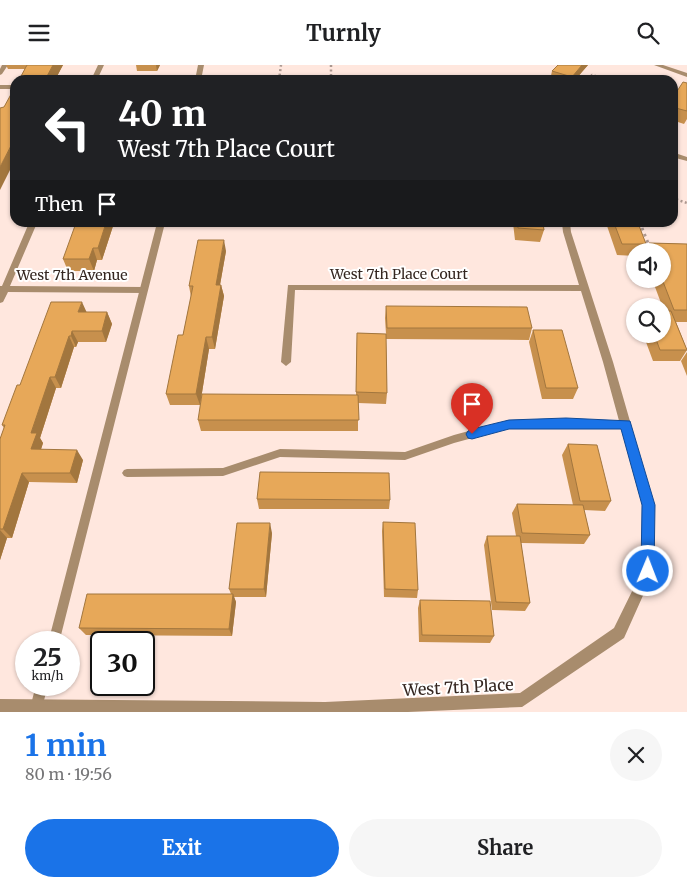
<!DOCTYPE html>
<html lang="en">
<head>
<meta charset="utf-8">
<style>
  :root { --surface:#fff; --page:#f6f6f6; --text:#202124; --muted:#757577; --accent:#1a73e8 }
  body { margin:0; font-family:Merriweather,serif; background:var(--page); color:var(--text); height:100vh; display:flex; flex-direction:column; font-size:19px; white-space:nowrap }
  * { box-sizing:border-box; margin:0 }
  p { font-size:16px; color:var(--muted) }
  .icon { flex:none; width:28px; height:28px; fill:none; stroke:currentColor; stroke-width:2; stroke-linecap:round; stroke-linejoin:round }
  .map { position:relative; height:647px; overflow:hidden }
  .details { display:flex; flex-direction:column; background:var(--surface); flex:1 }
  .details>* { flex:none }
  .hud { position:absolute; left:10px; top:10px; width:668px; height:152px; border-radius:15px; box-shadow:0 1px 4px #0004; background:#202124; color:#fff; overflow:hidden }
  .fabs { position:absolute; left:626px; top:178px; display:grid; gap:10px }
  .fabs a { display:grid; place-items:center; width:45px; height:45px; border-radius:50%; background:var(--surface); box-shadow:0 1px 4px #0004; font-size:25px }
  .speed { position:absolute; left:15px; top:566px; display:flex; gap:10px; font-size:25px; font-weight:700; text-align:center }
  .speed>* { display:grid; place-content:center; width:65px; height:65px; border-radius:50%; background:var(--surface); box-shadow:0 1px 4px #0004; line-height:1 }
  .speed small { font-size:12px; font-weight:400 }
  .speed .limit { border:2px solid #111; border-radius:8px; background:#fff; color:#111 }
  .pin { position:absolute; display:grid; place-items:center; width:42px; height:42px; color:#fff; margin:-51px -21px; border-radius:50% 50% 50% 0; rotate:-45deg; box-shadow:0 0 5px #0007 }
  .pin .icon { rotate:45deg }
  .me { position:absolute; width:55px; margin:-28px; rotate:1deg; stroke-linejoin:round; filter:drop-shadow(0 0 4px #0008) }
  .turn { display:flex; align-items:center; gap:18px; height:105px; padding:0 25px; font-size:22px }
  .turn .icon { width:65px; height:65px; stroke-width:2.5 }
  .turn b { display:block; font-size:35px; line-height:42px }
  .then { display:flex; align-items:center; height:48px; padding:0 25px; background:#0003; gap:10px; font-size:19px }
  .round { display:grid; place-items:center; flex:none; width:52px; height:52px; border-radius:26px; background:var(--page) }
  .summary { display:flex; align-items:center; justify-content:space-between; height:85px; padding:0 25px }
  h1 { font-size:30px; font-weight:700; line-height:38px; color:var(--accent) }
  .cta { display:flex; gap:10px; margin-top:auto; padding:10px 25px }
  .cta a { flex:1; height:58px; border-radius:30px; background:var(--accent); color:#fff; font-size:20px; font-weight:700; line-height:58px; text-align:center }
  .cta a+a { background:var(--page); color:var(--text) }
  header { display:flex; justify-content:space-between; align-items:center; height:65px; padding:0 25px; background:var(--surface); font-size:22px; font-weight:700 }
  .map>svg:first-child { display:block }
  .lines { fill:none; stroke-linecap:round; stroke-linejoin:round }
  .path-far1 { stroke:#ac9890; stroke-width:2.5; stroke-dasharray:2 2.5; stroke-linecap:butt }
  .path { stroke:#ac9890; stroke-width:3; stroke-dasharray:2.5 4; stroke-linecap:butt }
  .lane { fill:#a88c6d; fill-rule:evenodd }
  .street { fill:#a88c6d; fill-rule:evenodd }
  .wall { fill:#c7904d }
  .shaded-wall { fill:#a2763e }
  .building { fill:#e7a859; stroke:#a2763e }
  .route { fill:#1a73e8; stroke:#114b97 }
  .labels { text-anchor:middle; stroke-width:4; stroke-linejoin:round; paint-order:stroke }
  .street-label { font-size:14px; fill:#342620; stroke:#fff }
  .near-street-label { font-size:16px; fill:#342620; stroke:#fff }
</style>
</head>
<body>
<header><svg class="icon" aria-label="menu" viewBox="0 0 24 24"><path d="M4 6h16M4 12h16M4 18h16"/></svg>Turnly<svg class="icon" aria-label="search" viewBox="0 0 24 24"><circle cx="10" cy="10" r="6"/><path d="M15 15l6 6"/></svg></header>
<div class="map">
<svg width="687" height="647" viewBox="0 0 687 647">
  <rect width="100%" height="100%" fill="#ffe7de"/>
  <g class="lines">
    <!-- path-far1 -->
    <path class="path-far1" d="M 331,0 L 331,15
      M 279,15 L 281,0
      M 588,15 L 592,10 L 608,15
      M 672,133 L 687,138"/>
    <!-- path -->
    <path class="path" d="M 642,163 L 650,183"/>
    <!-- lane -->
    <path class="lane" d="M 2,0 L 8,0 L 2,9 L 0,10 L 0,4 Z
      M 198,0 L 204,0 L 201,15 L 195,15 Z
      M 654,0 L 663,0 L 687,8 L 687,12 Z
      M 157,158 L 165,158 L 59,578 L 48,578 Z
      M 566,354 L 626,356 L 629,357 L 631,360 L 629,363 L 626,364 L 566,362 L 509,363 L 454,378 L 405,395 L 280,392 L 223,411 L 127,412 L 124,411 L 122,408 L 124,405 L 127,404 L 223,403 L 280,384 L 405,387 L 454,370 L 509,355 Z
      M 36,620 L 48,620 L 41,647 L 29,647 Z"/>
    <!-- street -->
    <path class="street" d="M 98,0 L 104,0 L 97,15 L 91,15 Z
      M 0,20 L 15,20 L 15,24 L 0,24 Z
      M 672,87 L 687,92 L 687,96 L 672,92 Z
      M 29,158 L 37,158 L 10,221 L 144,222 L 148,225 L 144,228 L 8,227 L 3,237 L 0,238 L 0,221 L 2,221 Z
      M 562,158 L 570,158 L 571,167 L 613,297 L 654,440 L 654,506 L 624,573 L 522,642 L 408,647 L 0,647 L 0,634 L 325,637 L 520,628 L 614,563 L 642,506 L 642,440 L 603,297 L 581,226 L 295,225 L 291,297 L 286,301 L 281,297 L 288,220 L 579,220 L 563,167 Z"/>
  </g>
  <!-- wall -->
  <path class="wall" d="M 6,0 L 63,0 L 55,15 L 19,15 L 25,4 L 8,4 Z
    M 136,0 L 160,0 L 157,6 L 137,6 Z
    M 558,0 L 588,0 L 575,15 L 550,15 L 552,6 Z
    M 687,18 L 687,54 L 684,59 L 672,55 L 672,34 Z
    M 114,158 L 102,195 L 97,195 L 94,206 L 68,206 L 63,194 Z
    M 513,158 L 543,158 L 544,165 L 540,177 L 515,175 Z
    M 606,158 L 638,158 L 646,179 L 642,186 L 635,186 L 635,191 L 617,190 Z
    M 649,178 L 687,179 L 687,257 L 676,257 L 687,285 L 680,296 L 653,296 L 643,269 L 662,269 L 664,246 L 652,214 L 662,214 L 662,186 L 645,186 Z
    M 226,186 L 220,220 L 221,220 L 224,231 L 215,284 L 209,284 L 200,340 L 170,340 L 166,329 L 183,270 L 191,232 L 189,221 Z
    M 386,241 L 532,263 L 529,275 L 386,274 L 387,328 L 386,339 L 358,338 L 358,366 L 201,366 L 198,355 L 356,330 L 357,268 L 386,269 L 385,253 Z
    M 86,247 L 107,247 L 112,259 L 106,277 L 78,277 L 76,282 L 74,282 L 61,323 L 56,323 L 40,373 L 43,378 L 41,384 L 83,395 L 77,418 L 29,417 L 12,473 L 7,473 L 0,495 L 0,374 L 4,363 L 2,360 L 20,320 Z
    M 533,265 L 578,323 L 573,334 L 542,334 L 529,277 Z
    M 687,287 L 687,311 L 681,296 Z
    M 568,379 L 611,436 L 605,446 L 584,445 L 590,470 L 584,479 L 521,478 L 530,538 L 525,546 L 492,545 L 484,480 L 487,471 L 516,471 L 512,448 L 517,439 L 573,440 L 562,390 Z
    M 257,434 L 390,435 L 389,444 L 259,444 Z
    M 383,457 L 418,525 L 417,533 L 384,532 L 382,466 Z
    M 272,468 L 266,532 L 234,532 L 236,537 L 232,571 L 86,570 L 79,563 L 231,529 L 229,524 Z
    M 420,535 L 494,571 L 490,578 L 419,577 L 418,543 Z"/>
  <!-- shaded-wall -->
  <path class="shaded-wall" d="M 53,0 L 63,0 L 55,15 L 45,15 Z
    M 156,0 L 160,0 L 157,6 Z
    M 582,0 L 588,0 L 575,15 L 571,15 L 572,12 Z
    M 15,73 L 15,95 L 0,125 L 0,102 Z
    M 106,158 L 114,158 L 102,195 L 98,183 Z
    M 224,175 L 226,186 L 218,231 L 216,220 Z
    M 93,183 L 97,195 L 94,206 L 89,194 Z
    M 221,220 L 224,231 L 215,284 L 212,272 Z
    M 82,237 L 87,248 L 78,247 Z
    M 107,247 L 112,259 L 106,277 L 102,266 Z
    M 72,266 L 78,277 L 76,282 L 71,271 Z
    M 69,271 L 74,282 L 61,323 L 55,312 Z
    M 206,272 L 209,284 L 200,340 L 196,329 Z
    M 50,312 L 56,323 L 40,373 L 43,378 L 38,394 L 31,384 L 31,368 Z
    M 77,385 L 83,395 L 77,418 L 70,408 Z
    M 22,408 L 29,417 L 12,473 L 3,464 Z
    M 270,458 L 272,468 L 266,532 L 264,524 Z
    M 0,465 L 7,473 L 0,495 Z
    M 233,529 L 236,537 L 232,571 L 229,564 Z"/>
  <!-- building -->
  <path class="building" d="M 27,0 L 53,0 L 45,15 L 19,15 Z
    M 558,0 L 582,0 L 572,12 L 552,6 Z
    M 683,17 L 687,18 L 687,46 L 672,42 L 672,34 Z
    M 15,22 L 15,73 L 0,102 L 0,43 L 4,42 Z
    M 76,158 L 106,158 L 98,183 L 93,183 L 89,194 L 63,194 Z
    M 517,158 L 543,158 L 544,165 L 518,163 Z
    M 614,158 L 638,158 L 646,179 L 622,179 Z
    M 198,175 L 224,175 L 216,220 L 221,220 L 212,272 L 206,272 L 196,329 L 166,329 L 178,270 L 183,270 L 193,221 L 189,221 Z
    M 649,178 L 687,179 L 687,245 L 674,245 L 662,214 L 662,186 L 652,186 Z
    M 51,237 L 82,237 L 78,247 L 107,247 L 102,266 L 72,266 L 71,271 L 69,271 L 55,312 L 50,312 L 31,368 L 37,368 L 31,384 L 77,385 L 70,408 L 22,408 L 3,464 L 0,464 L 0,374 L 5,360 L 2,360 L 17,320 L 20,320 Z
    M 386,241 L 527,242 L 532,263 L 387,263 Z
    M 662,246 L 671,246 L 687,285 L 660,285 L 654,269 L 662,269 Z
    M 533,265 L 562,265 L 578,323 L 546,323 Z
    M 357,268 L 386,269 L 387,328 L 356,327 Z
    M 202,329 L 358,330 L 359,355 L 198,355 Z
    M 568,379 L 597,380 L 611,436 L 580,436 Z
    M 260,407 L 389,408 L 390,435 L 257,434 Z
    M 517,439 L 583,440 L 590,470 L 522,468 Z
    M 383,457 L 415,458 L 418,525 L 385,524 Z
    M 237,458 L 270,458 L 264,524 L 229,524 Z
    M 487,471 L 520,471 L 530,538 L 496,537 Z
    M 87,529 L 233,529 L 229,564 L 79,563 Z
    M 420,535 L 490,536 L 494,571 L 422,570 Z"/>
  <!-- route -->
  <path class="route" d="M 566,353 L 630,356 L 655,440 L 654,506 L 652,511 L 648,513 L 643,511 L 641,506 L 642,440 L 621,364 L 509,364 L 472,374 L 468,373 L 466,369 L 468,366 L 472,364 L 509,355 Z"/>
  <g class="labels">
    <!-- street labels -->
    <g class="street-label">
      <text x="399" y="214">West 7th Place Court</text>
      <text x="72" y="215">West 7th Avenue</text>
    </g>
    <!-- near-street labels -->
    <g class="near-street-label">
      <text transform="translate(458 622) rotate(-3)" y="6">West 7th Place</text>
    </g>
  </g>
</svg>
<div class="fabs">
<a><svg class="icon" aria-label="sound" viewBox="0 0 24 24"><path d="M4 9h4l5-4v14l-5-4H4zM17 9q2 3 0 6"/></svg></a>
<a><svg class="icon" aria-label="search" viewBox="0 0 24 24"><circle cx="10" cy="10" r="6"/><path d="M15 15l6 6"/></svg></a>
</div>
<div class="speed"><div>25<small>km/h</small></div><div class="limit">30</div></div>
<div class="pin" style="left:472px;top:369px;background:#d93025"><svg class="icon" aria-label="arrive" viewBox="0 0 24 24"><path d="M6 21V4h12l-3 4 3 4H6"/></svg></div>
<svg class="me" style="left:648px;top:506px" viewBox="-20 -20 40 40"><circle r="17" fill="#1a73e8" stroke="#fff" stroke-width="3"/><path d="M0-11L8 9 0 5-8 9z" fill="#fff"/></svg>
<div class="hud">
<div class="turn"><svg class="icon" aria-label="left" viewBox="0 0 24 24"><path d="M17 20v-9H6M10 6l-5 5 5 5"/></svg><div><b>40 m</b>West 7th Place Court</div></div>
<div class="then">Then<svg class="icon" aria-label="arrive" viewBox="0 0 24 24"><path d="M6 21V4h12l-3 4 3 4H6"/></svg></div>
</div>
</div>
<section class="details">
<div class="summary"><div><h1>1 min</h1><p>80 m · 19:56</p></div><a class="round"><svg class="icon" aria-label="close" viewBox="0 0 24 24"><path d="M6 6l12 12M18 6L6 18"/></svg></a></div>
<div class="cta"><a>Exit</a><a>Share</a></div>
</section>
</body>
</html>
